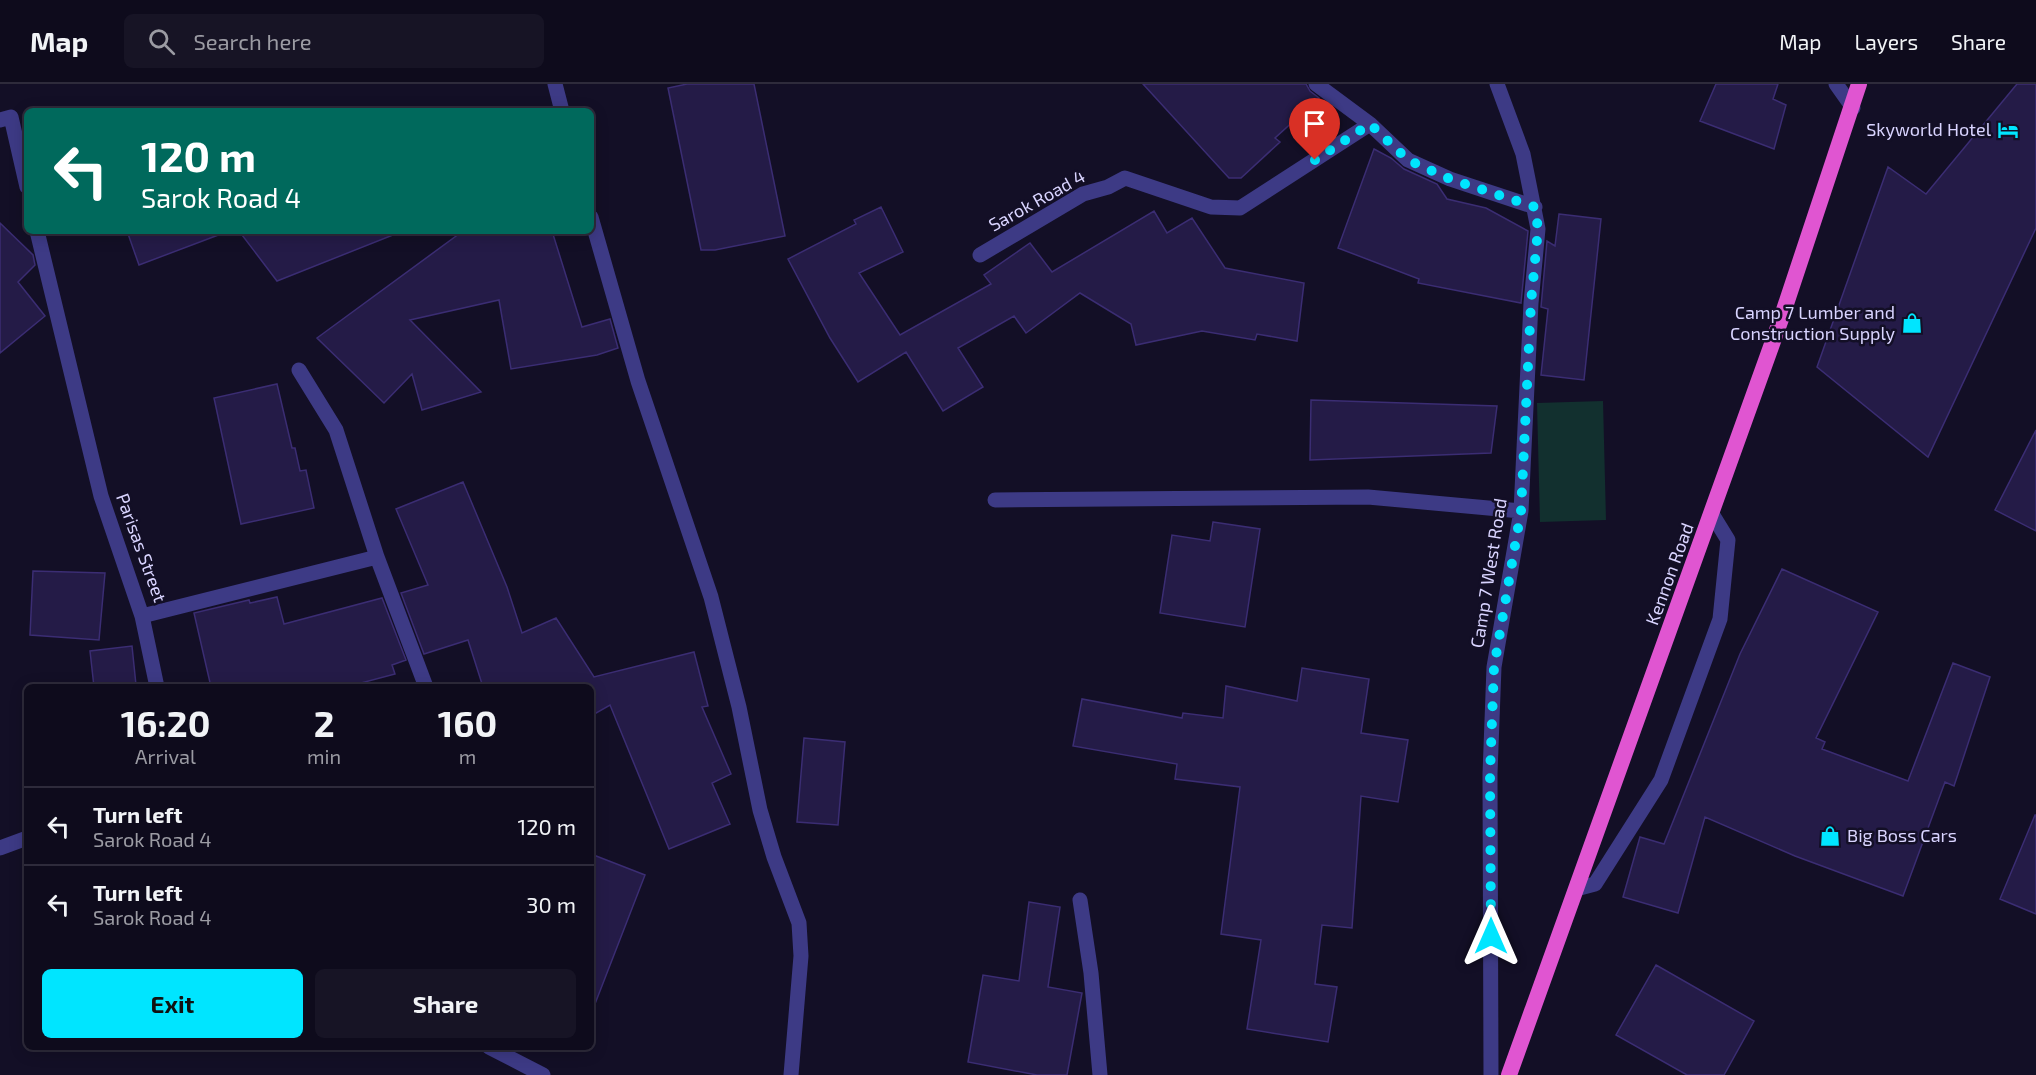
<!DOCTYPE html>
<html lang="en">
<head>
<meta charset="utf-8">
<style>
  :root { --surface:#0e0b1c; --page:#171425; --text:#f1f3f6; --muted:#9b9ba3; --line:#2e2b3b; --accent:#00e5ff }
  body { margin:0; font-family:"Exo 2",sans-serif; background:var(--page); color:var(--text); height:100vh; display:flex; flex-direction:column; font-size:22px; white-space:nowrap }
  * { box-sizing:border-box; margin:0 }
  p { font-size:20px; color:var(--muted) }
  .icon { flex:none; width:33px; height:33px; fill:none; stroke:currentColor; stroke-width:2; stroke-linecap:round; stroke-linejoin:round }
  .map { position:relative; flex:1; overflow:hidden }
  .sheet { position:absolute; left:24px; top:600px; width:570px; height:366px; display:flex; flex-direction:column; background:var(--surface); border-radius:9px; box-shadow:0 3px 15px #0003,0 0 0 2px var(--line) }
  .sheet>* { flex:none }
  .banner { position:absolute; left:24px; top:24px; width:570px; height:126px; border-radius:9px; box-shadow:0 3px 15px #0003,0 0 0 2px var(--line); background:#00695c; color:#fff; overflow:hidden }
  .pin { position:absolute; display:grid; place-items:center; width:51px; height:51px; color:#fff; margin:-62px -26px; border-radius:50% 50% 50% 0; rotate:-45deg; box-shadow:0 0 6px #0007 }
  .pin .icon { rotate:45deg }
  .me { position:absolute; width:66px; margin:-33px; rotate:0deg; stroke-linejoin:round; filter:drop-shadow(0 0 4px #0008) }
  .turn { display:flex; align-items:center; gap:21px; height:126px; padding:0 18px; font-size:27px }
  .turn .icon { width:78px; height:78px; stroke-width:2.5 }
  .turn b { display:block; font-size:42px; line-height:51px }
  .eta { display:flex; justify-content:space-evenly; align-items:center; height:102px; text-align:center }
  .eta b { font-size:36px; font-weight:700; line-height:42px }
  .primary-button { display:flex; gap:12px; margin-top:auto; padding:12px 18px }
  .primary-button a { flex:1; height:69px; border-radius:9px; background:var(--accent); color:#111; font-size:24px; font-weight:700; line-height:69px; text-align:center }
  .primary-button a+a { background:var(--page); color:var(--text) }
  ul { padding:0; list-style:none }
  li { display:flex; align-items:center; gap:18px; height:78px; padding:0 18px; border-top:2px solid var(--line) }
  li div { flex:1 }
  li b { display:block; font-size:22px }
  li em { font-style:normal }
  header { display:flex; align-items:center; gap:36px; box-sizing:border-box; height:84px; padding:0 30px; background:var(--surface); border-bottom:2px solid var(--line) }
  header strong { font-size:28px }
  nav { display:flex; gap:33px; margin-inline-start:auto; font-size:21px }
  .search { width:420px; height:54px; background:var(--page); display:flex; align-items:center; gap:15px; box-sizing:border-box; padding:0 21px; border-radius:9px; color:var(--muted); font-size:22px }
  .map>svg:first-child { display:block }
  .green { fill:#12302f }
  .building { fill:#241b47; stroke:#3b2d73; stroke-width:1.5 }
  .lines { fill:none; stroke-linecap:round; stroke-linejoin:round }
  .service { stroke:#3d3a85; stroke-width:15 }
  .minor { stroke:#3d3a85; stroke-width:15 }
  .trunk { stroke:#e055d1; stroke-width:16 }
  .route { stroke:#00e5ff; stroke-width:10; stroke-dasharray:0 18 }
  .labels { text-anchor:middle; stroke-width:5; stroke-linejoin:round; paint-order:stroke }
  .poi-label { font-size:18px; fill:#d9d4ff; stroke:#130f26; text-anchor:end }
  .street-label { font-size:18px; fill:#d9d4ff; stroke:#130f26 }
</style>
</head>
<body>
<header>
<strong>Map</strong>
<div class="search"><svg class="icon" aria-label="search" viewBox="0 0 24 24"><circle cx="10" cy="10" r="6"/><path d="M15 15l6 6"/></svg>Search here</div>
<nav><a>Map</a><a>Layers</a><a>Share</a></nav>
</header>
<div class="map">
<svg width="2036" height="991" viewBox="0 0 2036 991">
  <rect width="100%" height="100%" fill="#130f26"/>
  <!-- green -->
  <path class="green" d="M 1603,317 L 1606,436 L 1540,438 L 1537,319 Z"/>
  <!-- building -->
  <path class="building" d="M 687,0 L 754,0 L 785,152 L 715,166 L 701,166 L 668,4 Z
    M 1143,0 L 1306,0 L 1310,7 L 1319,14 L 1275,54 L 1280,58 L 1241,94 L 1229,94 Z
    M 1716,0 L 1778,0 L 1773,15 L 1786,21 L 1774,65 L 1700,37 Z
    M 2017,0 L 2036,0 L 2036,144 L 1928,373 L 1817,283 L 1888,83 L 1926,110 Z
    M 1374,65 L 1391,74 L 1404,85 L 1437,100 L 1447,115 L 1486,124 L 1528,147 L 1521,219 L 1418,199 L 1419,195 L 1338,164 Z
    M 881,123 L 903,168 L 859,189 L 900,251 L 991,200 L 984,191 L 1030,159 L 1052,188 L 1154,127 L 1167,149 L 1192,134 L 1225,184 L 1304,199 L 1297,257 L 1257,250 L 1255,256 L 1202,247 L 1136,261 L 1131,240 L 1080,209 L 1026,249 L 1014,232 L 958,264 L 983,303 L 943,327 L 906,268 L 858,298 L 830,254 L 788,175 L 856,140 L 854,136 Z
    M 1559,130 L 1601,135 L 1584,296 L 1541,291 L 1548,225 L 1541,223 L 1547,157 L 1555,162 Z
    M 0,139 L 33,171 L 35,181 L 18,198 L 45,232 L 0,269 Z
    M 127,147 L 220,147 L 221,150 L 139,181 Z
    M 239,147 L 398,147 L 398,149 L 277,197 Z
    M 463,147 L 552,147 L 582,243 L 610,235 L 618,264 L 597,271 L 511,285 L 499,216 L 410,236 L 481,308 L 422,326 L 412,290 L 384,319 L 317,254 Z
    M 277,300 L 292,364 L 295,364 L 300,387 L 306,386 L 314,424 L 241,440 L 214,314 Z
    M 1311,316 L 1497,322 L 1491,369 L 1310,376 Z
    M 2036,346 L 2036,447 L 1995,426 Z
    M 463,398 L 507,503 L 522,549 L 556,534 L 594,593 L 694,568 L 708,622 L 702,623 L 731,690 L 712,699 L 730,740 L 669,765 L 610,621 L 591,632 L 591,603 L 483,603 L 468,556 L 424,570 L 401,509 L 428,501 L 396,425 Z
    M 1213,438 L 1260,445 L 1245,543 L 1160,529 L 1172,451 L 1210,457 Z
    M 1782,485 L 1878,528 L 1816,654 L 1825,658 L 1822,665 L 1908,697 L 1953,579 L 1990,593 L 1954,702 L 1945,698 L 1903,812 L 1795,772 L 1705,733 L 1678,829 L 1623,813 L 1640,753 L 1664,760 L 1740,570 Z
    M 33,487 L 105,489 L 99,556 L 30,551 Z
    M 277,513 L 284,540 L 382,514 L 406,576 L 392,581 L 395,590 L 346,603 L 211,603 L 194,529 L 249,516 L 250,519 Z
    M 132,562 L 136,601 L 94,603 L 90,567 Z
    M 1302,584 L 1369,595 L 1361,649 L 1408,656 L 1398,718 L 1361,712 L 1352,844 L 1322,841 L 1315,900 L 1337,903 L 1328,958 L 1247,945 L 1261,856 L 1221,850 L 1240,703 L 1175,695 L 1177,680 L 1073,662 L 1082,615 L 1182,634 L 1183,629 L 1223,634 L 1226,602 L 1297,617 Z
    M 804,654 L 845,658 L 838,741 L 797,738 Z
    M 2035,731 L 2036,731 L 2036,830 L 2000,815 Z
    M 591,770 L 645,791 L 593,925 L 591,925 Z
    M 1029,818 L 1060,823 L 1048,903 L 1082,909 L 1067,991 L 1037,991 L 968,978 L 983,891 L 1019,897 Z
    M 1656,881 L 1754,937 L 1724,991 L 1687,991 L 1616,951 Z"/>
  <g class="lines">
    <!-- service -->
    <path class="service" d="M 1576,805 L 1595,800 L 1661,696 L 1720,535 L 1728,456 L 1712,430"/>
    <!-- minor -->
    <path class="minor" d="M 555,0 L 562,27
      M 1316,0 L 1370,40 L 1408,76 L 1450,95 L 1535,123
      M 1836,0 L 1853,24
      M 0,36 L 11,33 L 27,103
      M 591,133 L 638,297 L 711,513 L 739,623 L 760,726 L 774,773 L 799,839 L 801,872 L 791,991
      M 37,147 L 101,412 L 142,532 L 157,603
      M 980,171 L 1083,110 L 1108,103 L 1125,94 L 1211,123 L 1240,124 L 1370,40
      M 299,286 L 336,346 L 377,473 L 426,603
      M 995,416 L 1368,413 L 1521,427
      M 142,532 L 377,473
      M 0,764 L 27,754
      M 1080,816 L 1091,889 L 1100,991
      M 489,963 L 543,991
      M 1491,991 L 1490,690 L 1494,583 L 1521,427 L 1531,219 L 1538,145 L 1523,70 L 1497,0"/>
    <!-- trunk -->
    <path class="trunk" d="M 1509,991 L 1781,235 L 1859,0"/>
  </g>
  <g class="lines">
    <!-- route -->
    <path class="route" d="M 1315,76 L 1370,40 L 1408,76 L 1450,95 L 1535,123 L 1538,145 L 1531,219 L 1521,427 L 1494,583 L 1490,690 L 1491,852"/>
  </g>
  <!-- icons -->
  <defs>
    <g id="hotel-bare" transform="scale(1.62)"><path d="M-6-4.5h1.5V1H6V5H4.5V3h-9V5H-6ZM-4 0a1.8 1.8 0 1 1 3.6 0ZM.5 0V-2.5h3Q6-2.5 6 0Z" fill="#00e5ff" stroke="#130f26" stroke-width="2.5" paint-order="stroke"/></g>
    <g id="shop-bare" transform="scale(1.62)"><path d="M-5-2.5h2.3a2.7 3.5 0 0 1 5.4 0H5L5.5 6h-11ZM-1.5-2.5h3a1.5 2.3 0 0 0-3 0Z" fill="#00e5ff" stroke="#130f26" stroke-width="2.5" paint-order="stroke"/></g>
  </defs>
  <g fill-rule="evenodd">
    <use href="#hotel-bare" x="2008" y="46"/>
    <use href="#shop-bare" x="1912" y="239"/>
    <use href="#shop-bare" x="1830" y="752"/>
  </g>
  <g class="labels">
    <!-- poi labels -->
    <g class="poi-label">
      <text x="1991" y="52">Skyworld Hotel</text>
      <text x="1895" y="235">Camp 7 Lumber and<tspan x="1895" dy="21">Construction Supply</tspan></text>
      <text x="1847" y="758" text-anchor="start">Big Boss Cars</text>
    </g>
    <!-- street labels -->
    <g class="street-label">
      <text transform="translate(1037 117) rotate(-29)" y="6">Sarok Road 4</text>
      <text transform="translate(141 464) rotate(70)" y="6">Parisas Street</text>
      <text transform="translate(1489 489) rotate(-81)" y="6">Camp 7 West Road</text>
      <text transform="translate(1670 490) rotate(-70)" y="6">Kennon Road</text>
    </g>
  </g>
</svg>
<div class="pin" style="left:1315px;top:76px;background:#d93025"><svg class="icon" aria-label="arrive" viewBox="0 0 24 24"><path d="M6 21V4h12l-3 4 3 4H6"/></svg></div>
<svg class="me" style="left:1491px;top:852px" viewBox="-20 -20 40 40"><path d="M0-17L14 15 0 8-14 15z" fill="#00e5ff" stroke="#fff" stroke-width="4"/></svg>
<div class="banner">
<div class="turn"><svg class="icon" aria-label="left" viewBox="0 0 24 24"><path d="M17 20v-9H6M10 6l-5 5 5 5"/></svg><div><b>120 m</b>Sarok Road 4</div></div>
</div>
<section class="sheet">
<div class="eta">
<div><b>16:20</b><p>Arrival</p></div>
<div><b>2</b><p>min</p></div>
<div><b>160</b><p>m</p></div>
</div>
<ul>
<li><svg class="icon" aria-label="left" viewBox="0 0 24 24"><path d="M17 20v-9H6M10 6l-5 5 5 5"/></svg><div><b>Turn left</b><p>Sarok Road 4</p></div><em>120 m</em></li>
<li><svg class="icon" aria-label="left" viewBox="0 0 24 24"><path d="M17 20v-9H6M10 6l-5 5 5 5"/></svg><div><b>Turn left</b><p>Sarok Road 4</p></div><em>30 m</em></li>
</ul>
<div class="primary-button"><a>Exit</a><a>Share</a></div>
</section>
</div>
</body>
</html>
